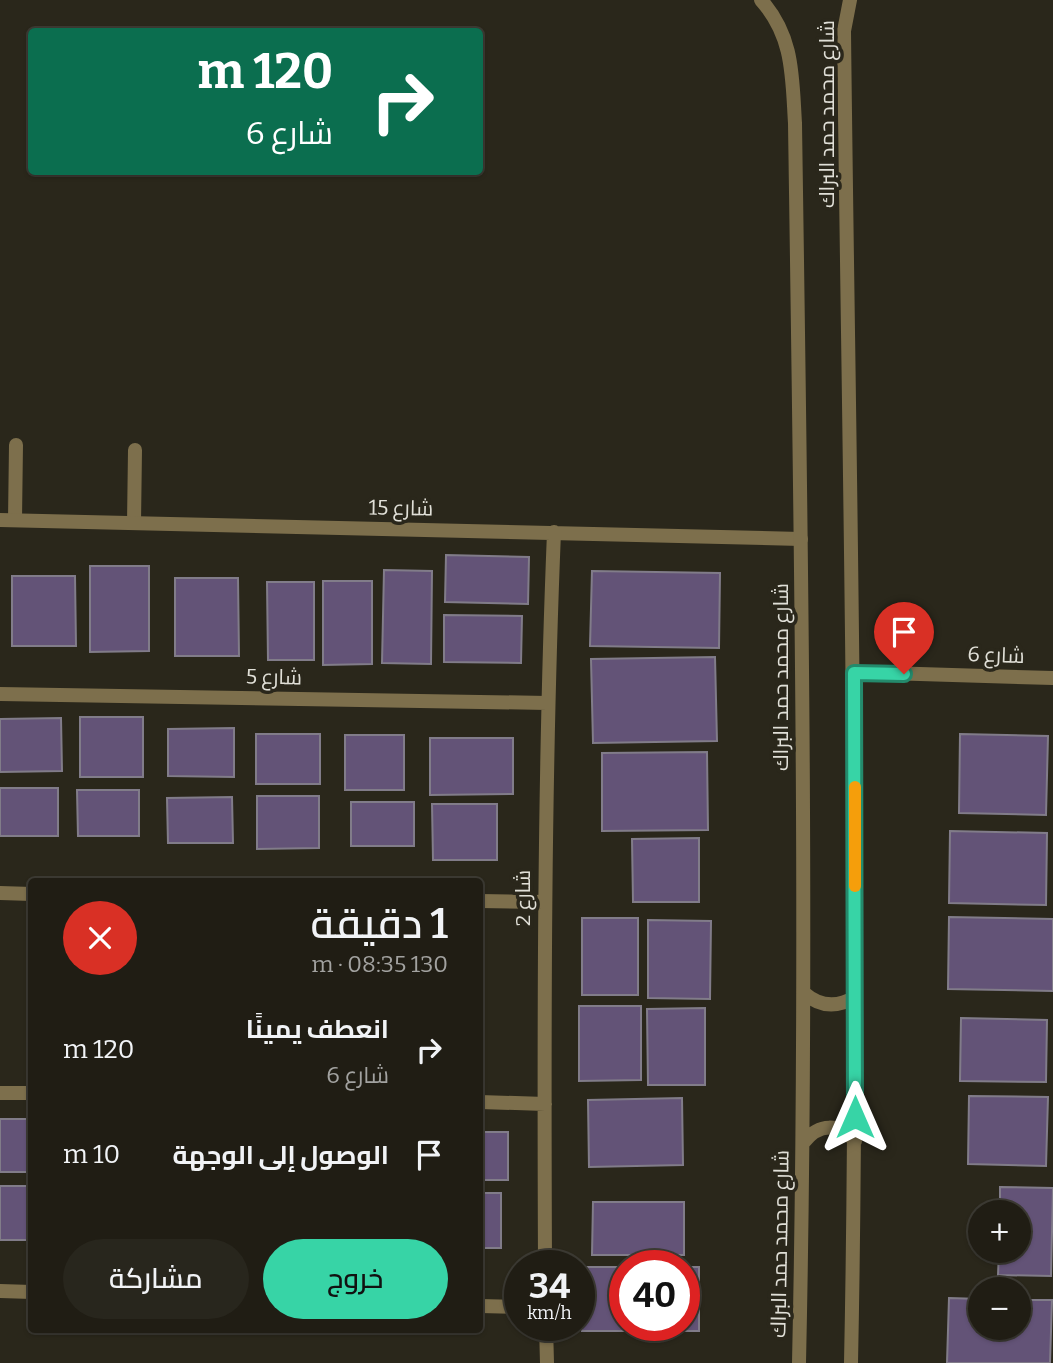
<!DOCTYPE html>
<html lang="ar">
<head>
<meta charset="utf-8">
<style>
  :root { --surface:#201d14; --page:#28261d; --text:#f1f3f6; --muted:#a2a2a0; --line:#3d3b34; --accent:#37d4a6 }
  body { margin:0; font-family:Bitter,Cairo,serif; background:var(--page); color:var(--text); direction:rtl; height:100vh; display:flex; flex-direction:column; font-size:26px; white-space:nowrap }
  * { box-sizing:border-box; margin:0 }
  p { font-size:23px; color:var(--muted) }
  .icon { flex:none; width:38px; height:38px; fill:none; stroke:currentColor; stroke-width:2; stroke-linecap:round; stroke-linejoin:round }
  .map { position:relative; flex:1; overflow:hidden; direction:ltr }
  .sheet { position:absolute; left:28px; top:878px; width:455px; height:455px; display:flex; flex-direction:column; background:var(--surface); border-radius:7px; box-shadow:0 2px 5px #0004,0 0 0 2px var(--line); direction:rtl }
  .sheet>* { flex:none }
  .top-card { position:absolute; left:28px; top:28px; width:455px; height:147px; border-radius:7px; box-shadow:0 2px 5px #0004,0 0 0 2px var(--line); direction:rtl; background:#0b6e4f; color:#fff; overflow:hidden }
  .fabs { position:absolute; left:968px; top:1200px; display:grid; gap:14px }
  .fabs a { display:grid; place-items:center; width:63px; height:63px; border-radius:50%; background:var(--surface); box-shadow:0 2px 5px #0004,0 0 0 2px var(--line); font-size:35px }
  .speed { position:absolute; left:504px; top:1250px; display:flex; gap:14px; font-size:35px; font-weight:700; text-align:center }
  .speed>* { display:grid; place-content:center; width:91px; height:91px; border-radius:50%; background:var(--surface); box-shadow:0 2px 5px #0004,0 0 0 2px var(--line); line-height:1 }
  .speed small { font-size:18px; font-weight:400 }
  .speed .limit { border:10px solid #d22; background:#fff; color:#111 }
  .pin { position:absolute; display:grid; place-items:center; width:60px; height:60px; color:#fff; margin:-72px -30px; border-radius:50% 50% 50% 0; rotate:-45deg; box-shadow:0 0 7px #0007 }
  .pin .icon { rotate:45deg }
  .me { position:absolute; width:77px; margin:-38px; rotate:0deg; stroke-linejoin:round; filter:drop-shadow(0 0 5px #0008) }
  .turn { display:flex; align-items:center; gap:24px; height:147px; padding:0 35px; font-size:32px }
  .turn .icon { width:91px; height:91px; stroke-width:2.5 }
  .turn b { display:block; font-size:49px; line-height:60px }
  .round { display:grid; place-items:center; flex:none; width:74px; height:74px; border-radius:37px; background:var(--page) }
  .head { display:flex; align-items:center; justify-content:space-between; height:119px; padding:0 35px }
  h1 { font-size:42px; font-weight:600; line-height:52px }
  .primary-button { display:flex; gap:14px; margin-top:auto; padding:14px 35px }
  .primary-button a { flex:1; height:80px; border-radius:42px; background:var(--accent); color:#111; font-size:28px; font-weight:600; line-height:80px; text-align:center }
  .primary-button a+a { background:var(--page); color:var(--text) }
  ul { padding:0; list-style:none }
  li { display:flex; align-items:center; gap:21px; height:105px; padding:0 35px }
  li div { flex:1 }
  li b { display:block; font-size:26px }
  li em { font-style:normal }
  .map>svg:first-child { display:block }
  .building { fill:#635377; stroke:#817c89; stroke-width:2 }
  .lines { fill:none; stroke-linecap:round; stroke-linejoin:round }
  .service { stroke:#7d6f4c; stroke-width:14 }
  .minor { stroke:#7d6f4c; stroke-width:14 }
  .tertiary { stroke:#7d6f4c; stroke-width:14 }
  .route-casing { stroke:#248a6c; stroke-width:18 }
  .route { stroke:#37d4a6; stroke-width:12 }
  .slow { stroke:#f59e0b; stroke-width:12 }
  .labels { text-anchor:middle; stroke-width:7; stroke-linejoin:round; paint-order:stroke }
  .street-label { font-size:21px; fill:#e0dfd7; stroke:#2a271b }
</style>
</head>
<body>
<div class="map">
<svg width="1053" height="1363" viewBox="0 0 1053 1363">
  <rect width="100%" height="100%" fill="#2a271b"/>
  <!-- building -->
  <path class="building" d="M 446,555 L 529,557 L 528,604 L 445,602 Z
    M 90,566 L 149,566 L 149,651 L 90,652 Z
    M 384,570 L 432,571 L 431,664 L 382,663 Z
    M 592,571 L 720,573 L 719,648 L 590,646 Z
    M 12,576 L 75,576 L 76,646 L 12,646 Z
    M 175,578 L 238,578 L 239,656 L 175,656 Z
    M 323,581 L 372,581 L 372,664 L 323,665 Z
    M 267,582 L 314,582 L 314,660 L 268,660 Z
    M 444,615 L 522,616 L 521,663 L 444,662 Z
    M 715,657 L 717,741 L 593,743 L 591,659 Z
    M 80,717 L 143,717 L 143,777 L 80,777 Z
    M 61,718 L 62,771 L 0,772 L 0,719 Z
    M 234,728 L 234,777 L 168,776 L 168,729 Z
    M 256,734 L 320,734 L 320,784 L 256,784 Z
    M 960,734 L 1048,736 L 1046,815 L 959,813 Z
    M 345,735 L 404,735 L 404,790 L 345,790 Z
    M 430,738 L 513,738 L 513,794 L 430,795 Z
    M 707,752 L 708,830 L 602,831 L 602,753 Z
    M 0,788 L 58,788 L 58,836 L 0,836 Z
    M 77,790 L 139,790 L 139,836 L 78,836 Z
    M 257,796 L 319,796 L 319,848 L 257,849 Z
    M 232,797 L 233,843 L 168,843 L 167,798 Z
    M 351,802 L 414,802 L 414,846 L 351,846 Z
    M 432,804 L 497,804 L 497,860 L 433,860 Z
    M 950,831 L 1047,833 L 1046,905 L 949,903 Z
    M 699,838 L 699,902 L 633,902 L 632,839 Z
    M 949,917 L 1053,919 L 1053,991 L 948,989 Z
    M 582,918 L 638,918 L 638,995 L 582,995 Z
    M 648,920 L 711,921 L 710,999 L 648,998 Z
    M 579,1006 L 641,1006 L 641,1080 L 579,1081 Z
    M 705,1008 L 705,1085 L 648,1085 L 647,1009 Z
    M 961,1018 L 1047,1020 L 1046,1082 L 960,1081 Z
    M 969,1096 L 1048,1097 L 1046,1166 L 968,1164 Z
    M 682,1098 L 683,1165 L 589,1167 L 588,1100 Z
    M 0,1119 L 32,1119 L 32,1172 L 0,1172 Z
    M 480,1132 L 508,1132 L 508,1180 L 480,1180 Z
    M 0,1186 L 32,1186 L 32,1240 L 0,1240 Z
    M 1000,1187 L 1053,1188 L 1051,1276 L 998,1275 L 999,1251 L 1018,1251 L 1018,1213 L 1000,1213 Z
    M 480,1193 L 501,1193 L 501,1248 L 480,1248 Z
    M 593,1202 L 684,1202 L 684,1255 L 592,1255 Z
    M 581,1267 L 625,1267 L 625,1325 L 684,1325 L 684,1267 L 699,1267 L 699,1331 L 582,1331 Z
    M 949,1298 L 980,1299 L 980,1328 L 1018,1328 L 1018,1300 L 1052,1300 L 1050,1363 L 947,1363 Z"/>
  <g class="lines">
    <!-- service -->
    <path class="service" d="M 15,520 L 16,445
      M 134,523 L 135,450"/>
    <!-- minor -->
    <path class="minor" d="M 0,520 L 801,539
      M 854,672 L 1053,678
      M 0,694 L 547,703
      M 0,893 L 32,894
      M 480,901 L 544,902
      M 0,1093 L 32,1093
      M 480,1102 L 545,1104
      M 545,1265 C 544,1021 544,776 554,532
      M 0,1291 L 32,1292
      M 480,1306 L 520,1307
      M 546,1325 L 547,1363"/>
    <!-- tertiary -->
    <path class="tertiary" d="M 761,0 C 794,37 792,77 795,123 C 801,536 808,950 799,1363
      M 850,0 L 844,31 C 849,475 860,919 851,1363
      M 804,993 C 820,1007 837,1008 855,997
      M 804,1142 C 819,1123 839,1123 855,1141"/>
  </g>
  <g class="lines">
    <!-- route casing -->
    <g class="route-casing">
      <path id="route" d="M 855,1117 L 854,673 L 904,674"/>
    </g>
    <!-- route -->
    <use href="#route" class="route"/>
    <!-- slow -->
    <path class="slow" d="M 855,787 L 855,886"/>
  </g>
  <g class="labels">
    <!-- street labels -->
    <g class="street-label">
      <text transform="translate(827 114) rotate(-90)" y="7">شارع محمد حمد البراك</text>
      <text transform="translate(401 508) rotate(1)" y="7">شارع 15</text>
      <text transform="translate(996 655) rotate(2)" y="7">شارع 6</text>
      <text transform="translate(274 677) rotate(1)" y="7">شارع 5</text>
      <text transform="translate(781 677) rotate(-90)" y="7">شارع محمد حمد البراك</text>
      <text transform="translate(523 898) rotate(-90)" y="7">شارع 2</text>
      <text transform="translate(780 1244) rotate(-89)" y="7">شارع محمد حمد البراك</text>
    </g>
  </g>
</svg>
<div class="fabs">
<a>+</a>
<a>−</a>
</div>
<div class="speed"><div>34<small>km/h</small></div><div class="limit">40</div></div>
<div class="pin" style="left:904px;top:674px;background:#d93025"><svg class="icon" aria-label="arrive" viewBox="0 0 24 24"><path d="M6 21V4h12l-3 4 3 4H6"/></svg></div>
<svg class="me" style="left:855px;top:1117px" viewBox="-20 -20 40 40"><path d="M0-17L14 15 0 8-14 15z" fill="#37d4a6" stroke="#fff" stroke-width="4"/></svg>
<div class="top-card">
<div class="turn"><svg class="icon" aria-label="right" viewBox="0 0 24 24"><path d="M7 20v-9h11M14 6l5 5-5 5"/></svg><div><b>120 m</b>شارع 6</div></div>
</div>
<section class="sheet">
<div class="head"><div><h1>1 دقيقة</h1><p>130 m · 08:35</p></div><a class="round" style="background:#d93025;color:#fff"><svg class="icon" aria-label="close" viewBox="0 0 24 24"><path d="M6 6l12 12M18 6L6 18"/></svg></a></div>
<ul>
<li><svg class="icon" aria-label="right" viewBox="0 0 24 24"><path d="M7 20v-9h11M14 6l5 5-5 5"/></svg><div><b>انعطف يمينًا</b><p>شارع 6</p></div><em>120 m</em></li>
<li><svg class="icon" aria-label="arrive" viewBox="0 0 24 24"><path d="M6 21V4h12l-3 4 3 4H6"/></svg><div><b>الوصول إلى الوجهة</b></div><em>10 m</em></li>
</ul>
<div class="primary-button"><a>خروج</a><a>مشاركة</a></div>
</section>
</div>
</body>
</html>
